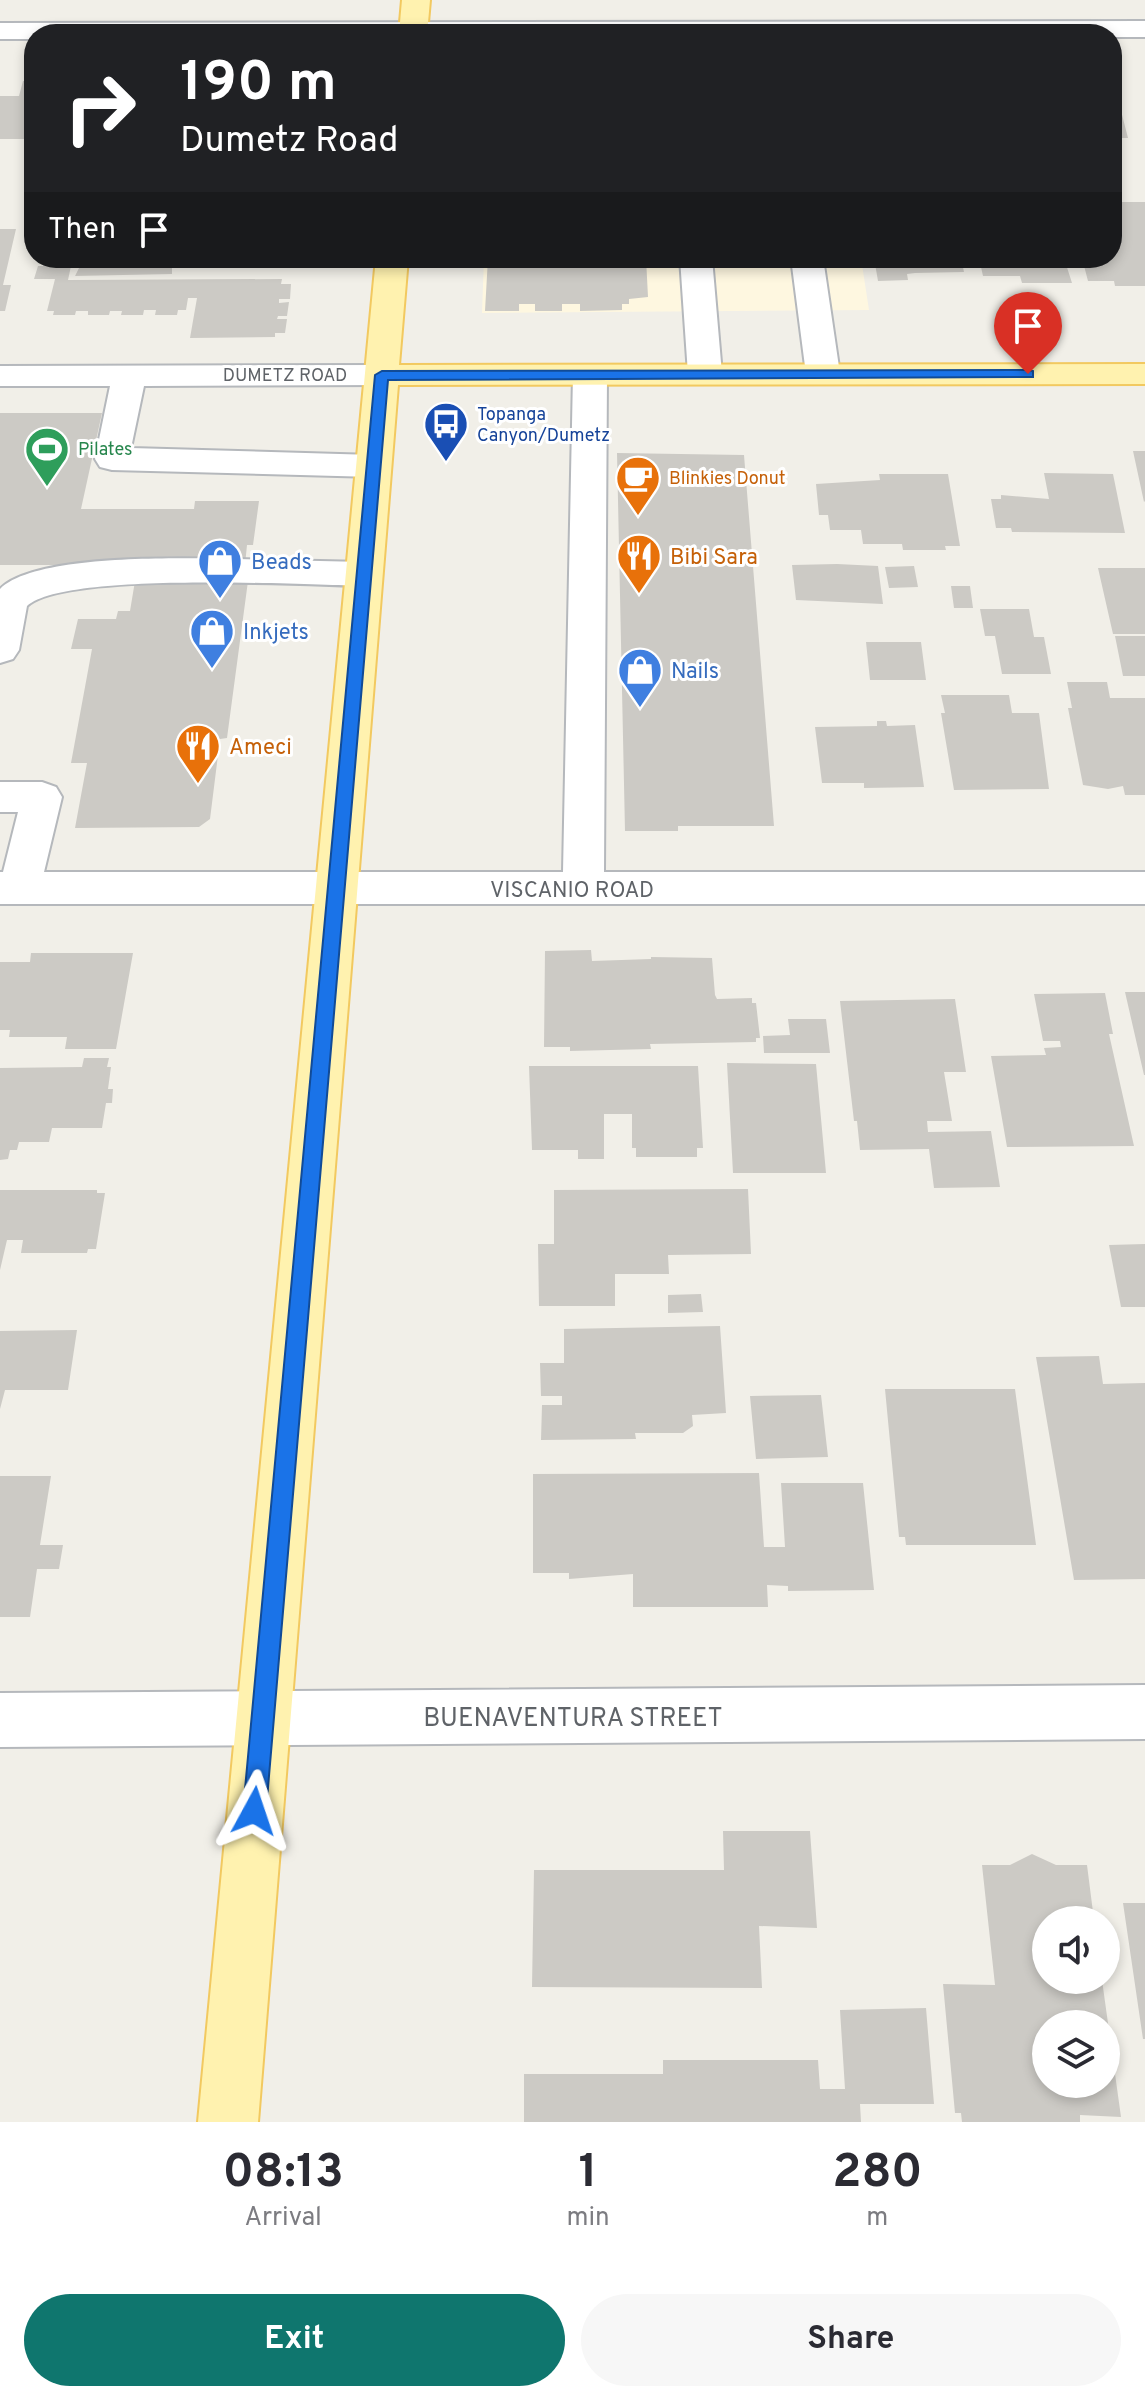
<!DOCTYPE html>
<html lang="en">
<head>
<meta charset="utf-8">
<style>
  :root { --surface:#fff; --page:#f7f7f7; --text:#2b2b33; --muted:#7c7c81; --accent:#0f766e }
  body { margin:0; font-family:Overpass,sans-serif; background:var(--page); color:var(--text); height:100vh; display:flex; flex-direction:column; font-size:30px; white-space:nowrap }
  * { box-sizing:border-box; margin:0 }
  p { font-size:26px; color:var(--muted) }
  .icon { flex:none; width:44px; height:44px; fill:none; stroke:currentColor; stroke-width:2; stroke-linecap:round; stroke-linejoin:round }
  .map { position:relative; height:2122px; overflow:hidden }
  .panel { display:flex; flex-direction:column; background:var(--surface); flex:1 }
  .panel>* { flex:none }
  .guide { position:absolute; left:24px; top:24px; width:1098px; height:244px; border-radius:32px; box-shadow:0 4px 12px #0003; background:#202124; color:#fff; overflow:hidden }
  .controls { position:absolute; left:1032px; top:1906px; display:grid; gap:16px }
  .controls a { display:grid; place-items:center; width:88px; height:88px; border-radius:50%; background:var(--surface); box-shadow:0 4px 12px #0003; font-size:40px }
  .pin { position:absolute; display:grid; place-items:center; width:68px; height:68px; color:#fff; margin:-82px -34px; border-radius:50% 50% 50% 0; rotate:-45deg; box-shadow:0 0 8px #0007 }
  .pin .icon { rotate:45deg }
  .me { position:absolute; width:88px; margin:-44px; rotate:5deg; stroke-linejoin:round; filter:drop-shadow(0 0 6px #0008) }
  .turn { display:flex; align-items:center; gap:28px; height:168px; padding:0 24px; font-size:36px }
  .turn .icon { width:104px; height:104px; stroke-width:2.5 }
  .turn b { display:block; font-size:56px; line-height:68px }
  .then { display:flex; align-items:center; height:76px; padding:0 24px; background:#0003; gap:16px; font-size:30px }
  .eta { display:flex; justify-content:space-evenly; align-items:center; height:136px; text-align:center }
  .eta b { font-size:48px; font-weight:700; line-height:56px }
  .action { display:flex; gap:16px; margin-top:auto; padding:16px 24px }
  .action a { flex:1; height:92px; border-radius:48px; background:var(--accent); color:#fff; font-size:32px; font-weight:700; line-height:92px; text-align:center }
  .action a+a { background:var(--page); color:var(--text) }
  .map>svg:first-child { display:block }
  .commercial { fill:#fef7e0 }
  .building { fill:#cccac5; fill-rule:evenodd }
  .lines { fill:none; stroke-linecap:round; stroke-linejoin:round }
  .minor-casing { stroke:#b5b8bc; stroke-width:4 }
  .major-casing { stroke:#f2c960; stroke-width:4 }
  .minor { fill:#fff; fill-rule:evenodd }
  .major { fill:#fff2af; fill-rule:evenodd }
  .route { fill:#1a73e8; stroke:#114b97; stroke-width:2 }
  .labels { text-anchor:middle; stroke-width:6; stroke-linejoin:round; paint-order:stroke }
  .far-street-label { font-size:18px; fill:#5f6368; stroke:#fff }
  .far-transit-label { font-size:18px; fill:#164399; stroke:#fff; text-anchor:start }
  .far-leisure-label { font-size:18px; fill:#27864d; stroke:#fff; text-anchor:start }
  .far-food-label { font-size:18px; fill:#c56008; stroke:#fff; text-anchor:start }
  .food-label { font-size:22px; fill:#c56008; stroke:#fff; text-anchor:start }
  .shop-label { font-size:22px; fill:#366cbe; stroke:#fff; text-anchor:start }
  .street-label { font-size:22px; fill:#5f6368; stroke:#fff }
  .near-street-label { font-size:26px; fill:#5f6368; stroke:#fff }
</style>
</head>
<body>
<div class="map">
<svg width="1145" height="2122" viewBox="0 0 1145 2122">
  <rect width="100%" height="100%" fill="#f1efe8"/>
  <!-- commercial -->
  <path class="commercial" d="M 484,258 L 861,258 L 869,310 L 482,313 Z"/>
  <!-- building -->
  <path class="building" d="M 23,81 L 34,81 L 34,139 L 0,139 L 0,96 L 19,96 Z
    M 1112,92 L 1119,95 L 1120,100 L 1116,103 L 1119,103 L 1128,138 L 1112,138 Z
    M 1112,202 L 1145,202 L 1145,286 L 1115,286 L 1114,281 L 1088,281 L 1082,258 L 1112,258 Z
    M 0,229 L 16,229 L 3,285 L 11,285 L 5,311 L 0,311 Z
    M 74,258 L 172,258 L 172,274 L 75,276 L 81,264 L 73,264 Z
    M 488,258 L 646,258 L 648,297 L 629,299 L 629,304 L 622,304 L 622,310 L 580,311 L 580,304 L 562,304 L 562,311 L 535,311 L 535,304 L 519,304 L 519,311 L 485,311 Z
    M 874,258 L 961,258 L 964,272 L 915,273 L 907,274 L 908,280 L 878,281 Z
    M 979,258 L 1064,258 L 1072,283 L 1022,283 L 1020,276 L 983,276 Z
    M 38,266 L 71,266 L 68,280 L 282,279 L 281,284 L 291,284 L 290,299 L 279,299 L 279,303 L 289,302 L 287,316 L 278,316 L 277,319 L 287,319 L 285,333 L 275,333 L 275,337 L 190,338 L 197,298 L 188,298 L 186,310 L 178,310 L 177,315 L 155,315 L 156,310 L 144,310 L 143,315 L 121,315 L 122,311 L 110,311 L 109,315 L 88,315 L 88,311 L 76,311 L 75,315 L 53,315 L 54,311 L 47,311 L 55,279 L 34,279 Z
    M 0,413 L 102,413 L 81,509 L 194,509 L 195,501 L 259,501 L 253,545 L 247,545 L 245,565 L 0,565 Z
    M 1133,451 L 1145,451 L 1145,501 L 1144,502 Z
    M 617,453 L 744,455 L 774,826 L 678,826 L 678,831 L 625,831 Z
    M 1044,473 L 1113,474 L 1125,533 L 1012,532 L 1011,528 L 996,528 L 991,499 L 1001,499 L 1001,495 L 1049,499 Z
    M 879,474 L 948,474 L 960,546 L 945,546 L 946,550 L 903,550 L 902,544 L 863,544 L 861,530 L 830,530 L 828,515 L 819,515 L 816,484 L 880,480 Z
    M 837,564 L 878,566 L 883,604 L 796,600 L 792,565 Z
    M 914,566 L 918,587 L 889,588 L 885,567 Z
    M 1098,568 L 1145,568 L 1145,634 L 1113,634 Z
    M 135,581 L 248,581 L 227,738 L 220,739 L 210,819 L 199,827 L 75,828 L 87,763 L 71,763 L 92,649 L 71,649 L 78,619 L 116,619 L 118,611 L 130,611 Z
    M 951,586 L 970,586 L 973,608 L 954,608 Z
    M 980,609 L 1029,609 L 1034,637 L 1044,637 L 1051,674 L 1002,674 L 995,636 L 985,636 Z
    M 1115,636 L 1145,636 L 1145,676 L 1123,676 Z
    M 866,642 L 921,642 L 926,680 L 870,680 Z
    M 1067,682 L 1107,682 L 1110,698 L 1145,698 L 1145,795 L 1125,795 L 1123,786 L 1108,789 L 1083,785 L 1068,708 L 1072,708 Z
    M 941,695 L 1009,695 L 1012,713 L 1039,713 L 1049,789 L 954,790 L 941,713 L 945,713 Z
    M 877,721 L 886,721 L 887,726 L 915,725 L 924,787 L 864,788 L 864,783 L 822,783 L 815,727 L 877,726 Z
    M 591,950 L 592,961 L 651,959 L 651,957 L 712,958 L 715,995 L 717,999 L 752,998 L 752,1003 L 756,1003 L 760,1038 L 756,1038 L 756,1042 L 650,1044 L 651,1049 L 570,1051 L 570,1047 L 544,1047 L 545,951 Z
    M 31,953 L 133,953 L 116,1049 L 65,1049 L 67,1037 L 9,1037 L 10,1030 L 0,1030 L 0,962 L 30,962 Z
    M 1125,992 L 1145,992 L 1145,1075 L 1144,1075 Z
    M 1105,993 L 1113,1034 L 1109,1034 L 1134,1146 L 1007,1147 L 991,1056 L 1046,1055 L 1044,1048 L 1061,1047 L 1060,1041 L 1043,1041 L 1034,994 Z
    M 955,999 L 966,1072 L 944,1072 L 952,1121 L 927,1121 L 928,1132 L 991,1131 L 1000,1187 L 934,1188 L 929,1149 L 860,1150 L 857,1121 L 854,1121 L 840,1001 Z
    M 788,1019 L 826,1019 L 830,1053 L 764,1053 L 763,1036 L 790,1035 Z
    M 84,1058 L 109,1058 L 107,1067 L 111,1067 L 108,1089 L 113,1089 L 112,1103 L 106,1103 L 102,1128 L 52,1128 L 49,1142 L 19,1142 L 17,1150 L 10,1150 L 8,1159 L 0,1160 L 0,1068 L 82,1067 Z
    M 727,1063 L 816,1064 L 826,1173 L 733,1173 Z
    M 529,1066 L 698,1066 L 703,1148 L 697,1148 L 697,1157 L 636,1157 L 636,1148 L 632,1148 L 632,1114 L 604,1114 L 604,1159 L 578,1159 L 578,1150 L 532,1150 Z
    M 748,1189 L 751,1254 L 668,1255 L 669,1274 L 615,1274 L 615,1306 L 539,1306 L 538,1244 L 554,1244 L 554,1190 Z
    M 0,1190 L 97,1190 L 97,1193 L 105,1193 L 96,1249 L 88,1249 L 87,1253 L 21,1253 L 23,1240 L 7,1240 L 0,1270 Z
    M 1145,1244 L 1145,1307 L 1121,1307 L 1109,1245 Z
    M 701,1294 L 703,1312 L 668,1313 L 668,1295 Z
    M 720,1326 L 726,1413 L 692,1415 L 693,1426 L 683,1433 L 635,1433 L 636,1439 L 541,1440 L 542,1405 L 562,1405 L 562,1396 L 541,1396 L 540,1363 L 564,1363 L 564,1329 Z
    M 77,1330 L 68,1390 L 5,1390 L 0,1409 L 0,1331 Z
    M 1099,1356 L 1103,1384 L 1145,1383 L 1145,1579 L 1074,1580 L 1036,1357 Z
    M 885,1389 L 1015,1389 L 1036,1545 L 906,1545 L 905,1537 L 899,1537 Z
    M 821,1395 L 828,1457 L 756,1459 L 750,1396 Z
    M 759,1473 L 764,1547 L 785,1547 L 781,1483 L 863,1483 L 874,1590 L 788,1591 L 788,1586 L 767,1585 L 768,1607 L 633,1607 L 633,1574 L 569,1579 L 569,1573 L 533,1573 L 533,1474 Z
    M 0,1476 L 51,1476 L 40,1545 L 63,1545 L 59,1569 L 37,1569 L 30,1617 L 0,1617 Z
    M 723,1831 L 810,1831 L 817,1928 L 759,1926 L 762,1988 L 532,1987 L 534,1870 L 724,1870 Z
    M 1032,1854 L 1056,1865 L 1087,1865 L 1094,1920 L 1046,1920 L 1046,1980 L 1102,1980 L 1121,2117 L 1080,2115 L 1080,2122 L 962,2122 L 961,2113 L 955,2113 L 943,1984 L 995,1985 L 982,1865 L 1010,1865 ZM 1046,2024 L 1106,2024 L 1106,2084 L 1046,2084 Z
    M 1123,1903 L 1145,1903 L 1145,2039 L 1143,2039 Z
    M 926,2008 L 934,2104 L 860,2104 L 861,2122 L 524,2122 L 524,2074 L 663,2074 L 663,2060 L 818,2060 L 820,2089 L 845,2089 L 840,2010 Z"/>
  <g class="lines">
    <!-- minor casing -->
    <g class="minor-casing">
      <path id="minor" d="M 1145,21 L 1145,37 L 1112,37 L 1112,34 L 34,34 L 34,39 L 0,39 L 0,23 Z
        M 680,258 L 712,258 L 722,374 L 717,381 L 705,384 L 693,381 L 688,374 Z
        M 791,258 L 823,258 L 840,374 L 835,381 L 823,384 L 811,381 L 806,374 Z
        M 382,365 L 394,368 L 399,375 L 394,382 L 382,385 L 144,386 L 131,448 L 374,455 L 386,458 L 391,466 L 386,474 L 374,477 L 112,470 L 100,467 L 95,459 L 110,386 L 0,386 L 0,366 Z
        M 590,365 L 602,368 L 607,375 L 604,872 L 1145,872 L 1145,904 L 0,904 L 0,872 L 3,872 L 18,812 L 0,812 L 0,782 L 42,782 L 56,787 L 62,797 L 44,872 L 563,872 L 573,375 L 578,368 Z
        M 238,559 L 364,562 L 377,565 L 382,574 L 377,583 L 364,586 C 305,585 65,571 27,606 L 19,650 L 13,659 L 0,663 L 0,589 C 35,553 187,558 238,559 Z
        M 1145,1685 L 1145,1739 L 0,1747 L 0,1693 Z"/>
    </g>
    <!-- major casing -->
    <g class="major-casing">
      <path id="major" d="M 402,0 L 430,0 L 427,34 L 399,34 Z
        M 376,258 L 408,258 L 399,365 L 1145,364 L 1145,384 L 398,385 L 258,2122 L 198,2122 Z"/>
    </g>
    <!-- minor -->
    <use href="#minor" class="minor"/>
    <!-- major -->
    <use href="#major" class="major"/>
  </g>
  <!-- route -->
  <path class="route" d="M 1028,370 L 1033,371 L 1033,377 L 388,380 L 266,1811 L 263,1820 L 254,1823 L 246,1820 L 243,1811 L 375,375 L 382,371 Z"/>
  <!-- icons -->
  <defs>
    <g id="bus-pin" transform="scale(2.3)"><path d="M0 17L-7.5 6A9.5 9.5 0 1 1 7.5 6Z" fill="#1a4fb4" stroke="#fff"/><path d="M-5-6H5V4H4V6H2V4H-2V6H-4V4H-5ZM-3.5-4V0h7V-4ZM-3.5 1.2v1.5H-2V1.2ZM2 1.2v1.5H3.5V1.2Z" fill="#fff"/></g>
    <g id="stadium-pin" transform="scale(2.3)"><path d="M0 17L-7.5 6A9.5 9.5 0 1 1 7.5 6Z" fill="#2e9e5b" stroke="#fff"/><path d="M0-5a6.5 5 0 1 0 0 10a6.5 5 0 1 0 0-10ZM-3.5-1.8h7v3.6h-7Z" fill="#fff"/></g>
    <g id="cafe-pin" transform="scale(2.3)"><path d="M0 17L-7.5 6A9.5 9.5 0 1 1 7.5 6Z" fill="#e8710a" stroke="#fff"/><path d="M-5.5-4.5H6V0H3Q3 3.5 0 3.5H-2.5Q-5.5 3.5-5.5 0ZM3-3.2v2h1.7v-2ZM-6 4.5H4V6H-6Z" fill="#fff"/></g>
    <g id="restaurant-pin" transform="scale(2.3)"><path d="M0 17L-7.5 6A9.5 9.5 0 1 1 7.5 6Z" fill="#e8710a" stroke="#fff"/><path d="M-5-6h1v4h1v-4h1v4h1v-4h1v5L-1.5 .5V6h-2V.5L-5-1ZM5-6V6H3V1.5H1.5Q1.5-4 5-6Z" fill="#fff"/></g>
    <g id="shop-pin" transform="scale(2.3)"><path d="M0 17L-7.5 6A9.5 9.5 0 1 1 7.5 6Z" fill="#3f7fe0" stroke="#fff"/><path d="M-5-2.5h2.3a2.7 3.5 0 0 1 5.4 0H5L5.5 6h-11ZM-1.5-2.5h3a1.5 2.3 0 0 0-3 0Z" fill="#fff"/></g>
  </defs>
  <g fill-rule="evenodd">
    <use href="#bus-pin" x="446" y="424"/>
    <use href="#stadium-pin" x="47" y="449"/>
    <use href="#cafe-pin" x="638" y="478"/>
    <use href="#restaurant-pin" x="639" y="556"/>
    <use href="#shop-pin" x="220" y="561"/>
    <use href="#shop-pin" x="212" y="631"/>
    <use href="#shop-pin" x="640" y="670"/>
    <use href="#restaurant-pin" x="198" y="746"/>
  </g>
  <g class="labels">
    <!-- far-street labels -->
    <g class="far-street-label">
      <text x="285" y="381">DUMETZ ROAD</text>
    </g>
    <!-- far-transit labels -->
    <g class="far-transit-label">
      <text x="477" y="420">Topanga<tspan x="477" dy="21">Canyon/Dumetz</tspan></text>
    </g>
    <!-- far-leisure labels -->
    <g class="far-leisure-label">
      <text x="78" y="455">Pilates</text>
    </g>
    <!-- far-food labels -->
    <g class="far-food-label">
      <text x="669" y="484">Blinkies Donut</text>
    </g>
    <!-- food labels -->
    <g class="food-label">
      <text x="670" y="564">Bibi Sara</text>
      <text x="229" y="754">Ameci</text>
    </g>
    <!-- shop labels -->
    <g class="shop-label">
      <text x="251" y="569">Beads</text>
      <text x="243" y="639">Inkjets</text>
      <text x="671" y="678">Nails</text>
    </g>
    <!-- street labels -->
    <g class="street-label">
      <text x="572" y="897">VISCANIO ROAD</text>
    </g>
    <!-- near-street labels -->
    <g class="near-street-label">
      <text x="573" y="1726">BUENAVENTURA STREET</text>
    </g>
  </g>
</svg>
<div class="controls">
<a><svg class="icon" aria-label="sound" viewBox="0 0 24 24"><path d="M4 9h4l5-4v14l-5-4H4zM17 9q2 3 0 6"/></svg></a>
<a><svg class="icon" aria-label="layers" viewBox="0 0 24 24"><path d="M12 4l9 5-9 5-9-5zM3 14l9 5 9-5"/></svg></a>
</div>
<div class="pin" style="left:1028px;top:374px;background:#d93025"><svg class="icon" aria-label="arrive" viewBox="0 0 24 24"><path d="M6 21V4h12l-3 4 3 4H6"/></svg></div>
<svg class="me" style="left:254px;top:1811px" viewBox="-20 -20 40 40"><path d="M0-17L14 15 0 8-14 15z" fill="#1a73e8" stroke="#fff" stroke-width="4"/></svg>
<div class="guide">
<div class="turn"><svg class="icon" aria-label="right" viewBox="0 0 24 24"><path d="M7 20v-9h11M14 6l5 5-5 5"/></svg><div><b>190 m</b>Dumetz Road</div></div>
<div class="then">Then<svg class="icon" aria-label="arrive" viewBox="0 0 24 24"><path d="M6 21V4h12l-3 4 3 4H6"/></svg></div>
</div>
</div>
<section class="panel">
<div class="eta">
<div><b>08:13</b><p>Arrival</p></div>
<div><b>1</b><p>min</p></div>
<div><b>280</b><p>m</p></div>
</div>
<div class="action"><a>Exit</a><a>Share</a></div>
</section>
</body>
</html>
